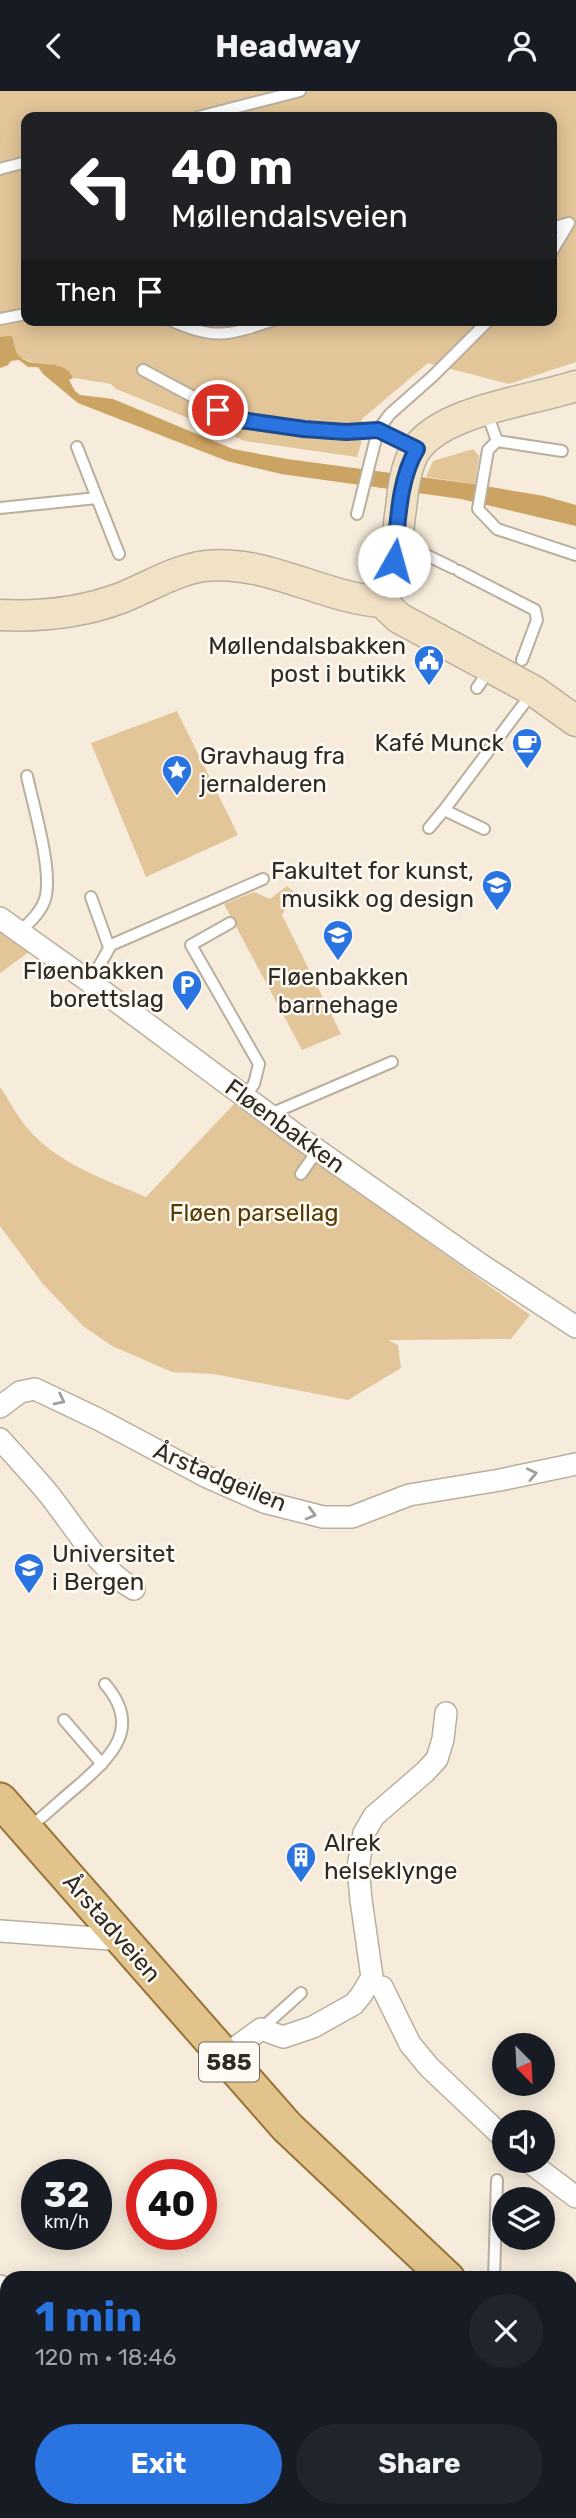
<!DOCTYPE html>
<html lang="en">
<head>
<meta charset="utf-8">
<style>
  :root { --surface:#171b24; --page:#20242c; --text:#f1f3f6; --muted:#9ea1a6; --accent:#2974e0 }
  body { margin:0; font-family:Rubik,sans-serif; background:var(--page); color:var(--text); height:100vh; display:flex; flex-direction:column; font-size:26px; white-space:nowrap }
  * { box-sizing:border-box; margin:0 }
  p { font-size:23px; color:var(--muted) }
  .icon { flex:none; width:38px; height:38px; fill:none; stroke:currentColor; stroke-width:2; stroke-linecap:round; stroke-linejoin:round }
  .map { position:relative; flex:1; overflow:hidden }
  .drawer { position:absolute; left:0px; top:2180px; width:578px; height:247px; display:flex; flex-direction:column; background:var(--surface); border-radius:21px 21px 0 0; box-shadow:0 4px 18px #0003 }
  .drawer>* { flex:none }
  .hud { position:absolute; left:21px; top:21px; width:536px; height:214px; border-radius:14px; box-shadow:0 4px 18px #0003; background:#202124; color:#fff; overflow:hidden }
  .needle { width:46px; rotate:156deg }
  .buttons { position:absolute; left:492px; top:1942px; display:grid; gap:14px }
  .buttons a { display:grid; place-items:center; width:63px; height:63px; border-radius:50%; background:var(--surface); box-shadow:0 4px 18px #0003; font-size:35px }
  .speed { position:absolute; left:21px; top:2068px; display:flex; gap:14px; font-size:35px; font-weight:700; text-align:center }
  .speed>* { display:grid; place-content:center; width:91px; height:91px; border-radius:50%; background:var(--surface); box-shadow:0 4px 18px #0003; line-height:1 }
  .speed small { font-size:18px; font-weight:400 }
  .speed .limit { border:10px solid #d22; background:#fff; color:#111 }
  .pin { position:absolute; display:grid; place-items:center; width:60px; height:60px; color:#fff; margin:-30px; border:4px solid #fff; border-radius:50%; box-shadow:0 2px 7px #0007 }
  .me { position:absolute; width:77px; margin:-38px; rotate:7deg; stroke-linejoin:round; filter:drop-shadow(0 0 5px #0008) }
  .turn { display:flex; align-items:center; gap:24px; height:147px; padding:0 35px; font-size:32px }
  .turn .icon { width:91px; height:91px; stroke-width:2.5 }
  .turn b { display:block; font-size:49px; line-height:60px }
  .then { display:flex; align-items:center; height:66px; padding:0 35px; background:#0003; gap:14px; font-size:26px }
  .round { display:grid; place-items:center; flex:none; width:74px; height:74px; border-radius:37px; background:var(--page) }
  .summary { display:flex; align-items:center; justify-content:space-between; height:119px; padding:0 35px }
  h1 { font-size:42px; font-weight:700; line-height:52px; color:var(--accent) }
  .cta { display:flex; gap:14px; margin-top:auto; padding:14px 35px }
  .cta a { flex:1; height:80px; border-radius:42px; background:var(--accent); color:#fff; font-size:28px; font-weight:700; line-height:80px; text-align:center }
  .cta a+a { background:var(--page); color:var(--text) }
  header { display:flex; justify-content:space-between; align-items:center; height:91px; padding:0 35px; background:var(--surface); font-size:32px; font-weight:700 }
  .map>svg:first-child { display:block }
  .green { fill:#e2c598; fill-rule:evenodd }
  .water { fill:#cba362 }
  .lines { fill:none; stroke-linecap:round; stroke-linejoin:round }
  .lane-casing { stroke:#b9af9f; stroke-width:14 }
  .street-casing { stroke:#b9af9f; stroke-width:24 }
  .secondary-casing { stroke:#b9af9f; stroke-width:33 }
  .primary-casing { stroke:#977336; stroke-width:37 }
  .lane { stroke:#fff; stroke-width:10 }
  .street { stroke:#fff; stroke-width:21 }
  .secondary { stroke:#f1e1c5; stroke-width:30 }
  .primary { stroke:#e2c38c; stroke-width:33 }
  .oneway { stroke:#a19f9c }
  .route-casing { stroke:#1b4b92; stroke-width:18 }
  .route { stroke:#2974e0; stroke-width:12 }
  .labels { text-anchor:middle; stroke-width:5; stroke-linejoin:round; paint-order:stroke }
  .shield { fill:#fffbf4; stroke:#6d6962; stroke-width:2 }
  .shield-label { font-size:23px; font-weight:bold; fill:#2e2a24 }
  .poi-label { font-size:24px; fill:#2e2a24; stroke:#fffbf4; text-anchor:end }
  .street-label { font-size:24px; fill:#2e2a24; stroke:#fffbf4 }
  .park-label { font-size:24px; fill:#553a02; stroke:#fffbf4 }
</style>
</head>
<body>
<header><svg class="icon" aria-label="back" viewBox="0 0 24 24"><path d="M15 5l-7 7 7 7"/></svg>Headway<svg class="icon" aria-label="person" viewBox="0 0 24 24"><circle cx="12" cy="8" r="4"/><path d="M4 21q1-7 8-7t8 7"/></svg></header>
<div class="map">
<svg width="576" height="2427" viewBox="0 0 576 2427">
  <rect width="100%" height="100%" fill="#f7ecdc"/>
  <!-- green -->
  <path class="green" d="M 0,0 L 576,0 L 576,271 L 509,293 L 428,272 L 362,328 L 361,353 L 357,366 L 245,350 L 116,298 L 111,293 L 56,284 L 38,273 L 18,266 L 0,266 ZM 26,26 L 551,26 L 551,229 L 26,229 Z
    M 473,358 L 479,365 L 475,393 L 426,386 L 433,370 Z
    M 177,620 L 238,744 L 146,786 L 91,652 Z
    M 287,795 L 295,802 L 282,824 L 341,943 L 302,959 L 224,813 L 254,801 L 270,808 Z
    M 0,840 L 29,861 L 0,882 Z
    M 0,996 C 9,1009 17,1025 27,1037 C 58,1073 104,1088 146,1106 L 234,1013 L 530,1224 L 511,1248 L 388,1249 L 398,1254 L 401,1277 L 348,1309 L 214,1283 L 172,1281 L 112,1255 L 83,1235 L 43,1193 L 0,1135 Z"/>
  <!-- water -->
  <path class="water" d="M 11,245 C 16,251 13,260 19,265 C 34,280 64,265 73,287 L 69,289 L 75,300 L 80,304 L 113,308 L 233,358 L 287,368 L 473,393 L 544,405 L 576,414 L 576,435 L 461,408 L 281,383 L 227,370 L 78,312 L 43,283 L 38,276 L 28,276 L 19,269 L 11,270 L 8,274 L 0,277 L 0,246 Z"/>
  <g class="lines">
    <!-- lane casing -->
    <g class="lane-casing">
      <path id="lane" d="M 198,26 L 300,0
        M 0,78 L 26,71
        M 551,137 L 569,132
        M 551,162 L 569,132
        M 0,228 L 26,223
        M 170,229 C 215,250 229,244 274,229
        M 143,279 L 227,324 L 241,329 L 304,338 L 346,341 L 378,339 L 414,357
        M 487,322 L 497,350 L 562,360
        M 497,350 L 488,359 L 478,418 L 497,438 L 576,464
        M 97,407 L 119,463
        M 0,417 L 97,407 L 77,356
        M 357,423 L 378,339 L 390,323 L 433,285 L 489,229
        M 398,459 L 420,461 L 453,477
        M 459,480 L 535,519 L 537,529 L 522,569
        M 477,597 L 489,579
        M 444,719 L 484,738
        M 429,737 L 444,719 L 532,602
        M 91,806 L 109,856
        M 230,832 L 191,854 L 259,973 L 254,993 L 244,1006
        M 19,841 C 29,832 39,823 44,811 C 55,785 33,714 27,685
        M 90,891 L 111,854 L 263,788
        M 268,1024 L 392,971
        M 301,1083 L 317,1060
        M 64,1629 L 102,1673
        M 29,1737 C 46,1723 62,1708 79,1694 C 113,1664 142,1636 105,1593
        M 261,1938 L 301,1902
        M 494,2188 L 497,2089"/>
    </g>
    <!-- street casing -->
    <g class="street-casing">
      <path id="street" d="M 0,827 L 108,904 L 303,1049 L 480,1173 L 576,1236
        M 0,1316 L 20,1301 L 35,1298 L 98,1328 L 207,1386 L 264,1411 L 323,1426 L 352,1426 L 409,1404 L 500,1389 L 576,1373
        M 0,1348 C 16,1366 32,1383 47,1401 C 74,1434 96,1476 134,1498
        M 0,1840 L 123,1849
        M 382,1896 L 410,1953 L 429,1976 L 504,2047
        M 224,1965 L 261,1938 L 283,1946 L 313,1936 L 354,1913 L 362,1903 L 372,1886 L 361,1809 L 358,1776 L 364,1742 L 374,1725 L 425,1681 L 437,1668 L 443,1648 L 446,1622
        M 528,2070 L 576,2106
        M 0,2195 L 7,2197
        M 0,2390 L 7,2391"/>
    </g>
    <!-- secondary casing -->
    <g class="secondary-casing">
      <path id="secondary" d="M 382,511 C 397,483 396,449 401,417 C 403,399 405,377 415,360 C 441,319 531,310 576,295
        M 382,511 L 399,527 L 534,600 L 576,630
        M 0,524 C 42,526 81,522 121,507 C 149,496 175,479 205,475 C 266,468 323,507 382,511
        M 570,2381 L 576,2380
        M 165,2427 L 207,2425 L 222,2420"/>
    </g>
    <!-- primary casing -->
    <g class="primary-casing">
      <path id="primary" d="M 0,1709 L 287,2036 L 448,2188
        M 570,2294 L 576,2299"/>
    </g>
    <!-- lane -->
    <use href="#lane" class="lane"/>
    <!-- street -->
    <use href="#street" class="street"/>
    <!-- secondary -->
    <use href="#secondary" class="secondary"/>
    <!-- primary -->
    <use href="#primary" class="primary"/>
  </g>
  <!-- one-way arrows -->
  <defs><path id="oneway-chevron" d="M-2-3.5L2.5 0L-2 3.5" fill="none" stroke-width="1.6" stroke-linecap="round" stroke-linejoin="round" transform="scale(1.75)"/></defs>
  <g class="oneway">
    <use href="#oneway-chevron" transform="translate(60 1309) rotate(27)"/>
    <use href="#oneway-chevron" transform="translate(532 1383) rotate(-12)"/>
    <use href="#oneway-chevron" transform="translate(311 1423) rotate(15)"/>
  </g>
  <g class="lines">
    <!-- route casing -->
    <g class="route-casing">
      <path id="route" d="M 218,319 L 241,329 L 304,338 L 346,341 L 378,339 L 417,358 C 398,389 398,435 394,470"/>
    </g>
    <!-- route -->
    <use href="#route" class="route"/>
  </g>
  <!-- icons -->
  <defs>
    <g id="civic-pin" transform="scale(1.575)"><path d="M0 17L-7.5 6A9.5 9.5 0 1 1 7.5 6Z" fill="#2974e0" stroke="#fffbf4"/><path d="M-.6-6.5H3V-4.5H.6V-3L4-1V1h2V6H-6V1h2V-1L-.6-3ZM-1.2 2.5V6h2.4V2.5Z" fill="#fff"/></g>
    <g id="cafe-pin" transform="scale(1.575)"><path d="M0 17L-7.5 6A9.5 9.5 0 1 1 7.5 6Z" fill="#2974e0" stroke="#fffbf4"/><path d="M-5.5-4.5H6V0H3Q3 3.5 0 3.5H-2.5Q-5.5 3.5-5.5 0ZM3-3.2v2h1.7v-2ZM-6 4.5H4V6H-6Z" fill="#fff"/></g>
    <g id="sight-pin" transform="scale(1.575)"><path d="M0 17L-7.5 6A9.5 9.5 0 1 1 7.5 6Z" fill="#2974e0" stroke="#fffbf4"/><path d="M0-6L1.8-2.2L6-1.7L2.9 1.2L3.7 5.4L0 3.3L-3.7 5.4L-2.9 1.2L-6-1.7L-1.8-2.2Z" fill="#fff"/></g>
    <g id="university-pin" transform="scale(1.575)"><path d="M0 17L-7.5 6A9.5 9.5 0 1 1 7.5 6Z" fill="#2974e0" stroke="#fffbf4"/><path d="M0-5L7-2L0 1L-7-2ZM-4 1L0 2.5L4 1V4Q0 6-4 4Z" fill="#fff"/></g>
    <g id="school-pin" transform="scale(1.575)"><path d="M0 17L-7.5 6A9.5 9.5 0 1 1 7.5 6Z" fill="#2974e0" stroke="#fffbf4"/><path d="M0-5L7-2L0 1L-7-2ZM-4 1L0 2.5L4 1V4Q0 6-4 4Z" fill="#fff"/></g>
    <g id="parking-pin" transform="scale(1.575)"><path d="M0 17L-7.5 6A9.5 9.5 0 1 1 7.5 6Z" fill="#2974e0" stroke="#fffbf4"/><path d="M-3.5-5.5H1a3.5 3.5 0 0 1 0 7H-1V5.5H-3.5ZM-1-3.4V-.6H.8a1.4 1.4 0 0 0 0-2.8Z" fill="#fff"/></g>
    <g id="building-pin" transform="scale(1.575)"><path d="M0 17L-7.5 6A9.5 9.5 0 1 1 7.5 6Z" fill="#2974e0" stroke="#fffbf4"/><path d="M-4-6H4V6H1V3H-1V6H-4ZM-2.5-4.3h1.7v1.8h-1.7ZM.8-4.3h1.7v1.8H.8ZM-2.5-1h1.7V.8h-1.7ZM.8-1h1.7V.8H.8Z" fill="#fff"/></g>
  </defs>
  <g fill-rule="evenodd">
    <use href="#civic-pin" x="429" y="569"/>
    <use href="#cafe-pin" x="527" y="652"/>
    <use href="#sight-pin" x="177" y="679"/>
    <use href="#university-pin" x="497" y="794"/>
    <use href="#school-pin" x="338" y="844"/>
    <use href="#parking-pin" x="187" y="894"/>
    <use href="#university-pin" x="29" y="1477"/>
    <use href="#building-pin" x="301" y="1766"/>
  </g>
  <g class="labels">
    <!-- shield labels -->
    <rect class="shield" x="199" y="1951.5" width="60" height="39" rx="5"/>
    <g class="shield-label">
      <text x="229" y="1979">585</text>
    </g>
    <!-- poi labels -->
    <g class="poi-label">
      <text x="406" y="563">Møllendalsbakken<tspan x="406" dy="28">post i butikk</tspan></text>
      <text x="504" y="660">Kafé Munck</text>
      <text x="200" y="673" text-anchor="start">Gravhaug fra<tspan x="200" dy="28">jernalderen</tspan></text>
      <text x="474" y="788">Fakultet for kunst,<tspan x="474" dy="28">musikk og design</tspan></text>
      <text x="164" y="888">Fløenbakken<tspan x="164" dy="28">borettslag</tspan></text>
      <text x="338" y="894" text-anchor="middle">Fløenbakken<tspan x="338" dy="28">barnehage</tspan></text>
      <text x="52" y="1471" text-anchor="start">Universitet<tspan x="52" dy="28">i Bergen</tspan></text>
      <text x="324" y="1760" text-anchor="start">Alrek<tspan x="324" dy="28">helseklynge</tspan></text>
    </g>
    <!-- street labels -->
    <g class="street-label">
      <text transform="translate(285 1035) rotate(36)" y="8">Fløenbakken</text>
      <text transform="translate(220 1386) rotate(23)" y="8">Årstadgeilen</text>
      <text transform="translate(112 1837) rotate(49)" y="8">Årstadveien</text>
    </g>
    <!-- park labels -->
    <g class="park-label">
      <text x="254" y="1130">Fløen parsellag</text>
    </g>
  </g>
</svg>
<div class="buttons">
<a><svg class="needle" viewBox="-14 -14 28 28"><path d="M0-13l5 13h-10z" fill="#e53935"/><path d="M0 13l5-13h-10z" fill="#9ea1a6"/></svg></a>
<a><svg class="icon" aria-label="sound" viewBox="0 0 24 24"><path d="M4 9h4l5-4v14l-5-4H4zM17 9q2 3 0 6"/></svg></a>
<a><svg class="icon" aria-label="layers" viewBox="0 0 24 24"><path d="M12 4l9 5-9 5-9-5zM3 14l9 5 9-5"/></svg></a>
</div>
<div class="speed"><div>32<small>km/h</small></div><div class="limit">40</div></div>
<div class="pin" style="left:218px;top:319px;background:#d93025"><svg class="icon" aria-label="arrive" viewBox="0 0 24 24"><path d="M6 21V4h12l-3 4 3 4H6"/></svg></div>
<svg class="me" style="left:394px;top:470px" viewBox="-20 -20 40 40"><circle r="19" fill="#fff"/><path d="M0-13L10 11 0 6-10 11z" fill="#2974e0"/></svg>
<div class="hud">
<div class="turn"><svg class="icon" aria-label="left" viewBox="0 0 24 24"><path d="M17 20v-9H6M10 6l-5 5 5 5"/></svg><div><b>40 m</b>Møllendalsveien</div></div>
<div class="then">Then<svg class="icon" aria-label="arrive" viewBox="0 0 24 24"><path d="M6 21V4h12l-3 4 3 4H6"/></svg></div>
</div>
<section class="drawer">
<div class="summary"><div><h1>1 min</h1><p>120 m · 18:46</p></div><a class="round"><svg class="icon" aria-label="close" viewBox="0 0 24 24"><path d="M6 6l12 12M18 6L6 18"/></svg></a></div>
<div class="cta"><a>Exit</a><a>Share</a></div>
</section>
</div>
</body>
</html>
